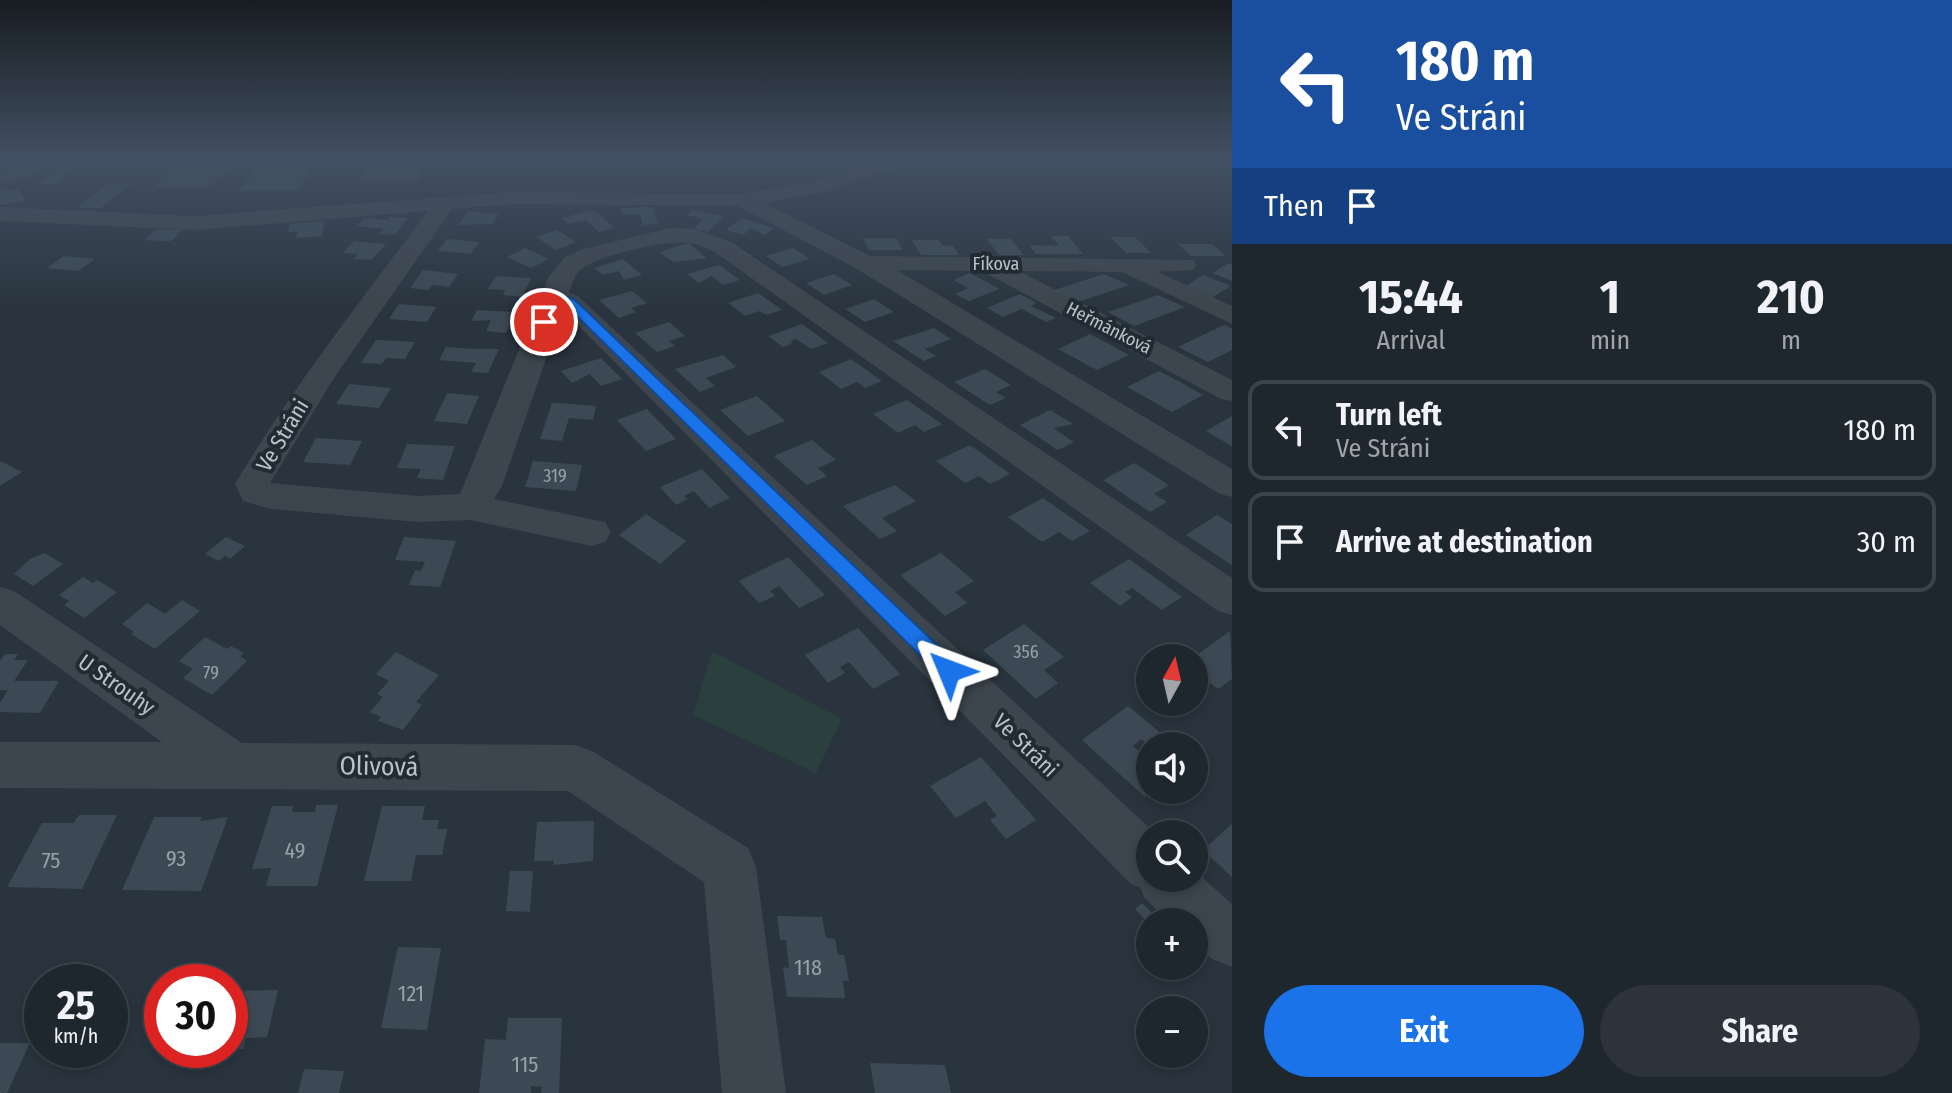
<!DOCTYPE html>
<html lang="en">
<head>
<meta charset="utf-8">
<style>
  :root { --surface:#1f272e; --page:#2c333a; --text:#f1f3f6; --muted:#a1a5aa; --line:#3c444a; --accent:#1a73e8 }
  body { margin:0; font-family:"Fira Sans Condensed",sans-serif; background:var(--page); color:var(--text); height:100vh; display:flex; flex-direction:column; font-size:30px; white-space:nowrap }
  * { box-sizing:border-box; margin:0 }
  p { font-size:26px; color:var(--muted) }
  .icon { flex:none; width:44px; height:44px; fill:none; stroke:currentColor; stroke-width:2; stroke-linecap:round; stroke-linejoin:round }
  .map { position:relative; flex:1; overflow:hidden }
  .drawer { display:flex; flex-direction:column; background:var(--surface); width:720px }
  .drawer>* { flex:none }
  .top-card { background:#1a4fa0; color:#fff; overflow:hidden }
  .needle { width:52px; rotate:8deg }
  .controls { position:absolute; left:1136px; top:644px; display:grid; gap:16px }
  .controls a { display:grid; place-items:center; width:72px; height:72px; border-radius:50%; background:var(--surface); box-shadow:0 4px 12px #0003,0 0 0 2px var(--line); font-size:40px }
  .speed { position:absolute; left:24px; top:964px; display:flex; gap:16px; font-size:40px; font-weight:700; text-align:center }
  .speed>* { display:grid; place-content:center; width:104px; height:104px; border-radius:50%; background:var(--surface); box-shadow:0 4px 12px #0003,0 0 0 2px var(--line); line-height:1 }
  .speed small { font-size:20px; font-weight:400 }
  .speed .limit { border:12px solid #d22; background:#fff; color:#111 }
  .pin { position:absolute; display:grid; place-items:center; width:68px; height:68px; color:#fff; margin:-34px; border:4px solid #fff; border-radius:50%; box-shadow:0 2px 8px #0007 }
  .me { position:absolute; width:88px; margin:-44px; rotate:314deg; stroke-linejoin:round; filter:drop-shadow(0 0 6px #0008) }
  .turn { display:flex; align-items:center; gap:28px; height:168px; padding:0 32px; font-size:36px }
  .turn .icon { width:104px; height:104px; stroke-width:2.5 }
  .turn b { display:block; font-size:56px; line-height:68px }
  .then { display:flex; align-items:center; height:76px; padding:0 32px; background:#0003; gap:16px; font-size:30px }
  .eta { display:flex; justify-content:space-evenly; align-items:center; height:136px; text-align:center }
  .eta b { font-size:48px; font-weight:700; line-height:56px }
  .cta { display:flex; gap:16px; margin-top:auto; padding:16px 32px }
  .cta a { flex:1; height:92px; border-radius:48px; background:var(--accent); color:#fff; font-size:32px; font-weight:700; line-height:92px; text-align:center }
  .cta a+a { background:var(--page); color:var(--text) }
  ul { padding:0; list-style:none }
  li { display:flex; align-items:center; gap:24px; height:100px; margin:0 16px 12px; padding:0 16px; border:4px solid var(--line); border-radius:16px }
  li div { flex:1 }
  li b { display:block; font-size:30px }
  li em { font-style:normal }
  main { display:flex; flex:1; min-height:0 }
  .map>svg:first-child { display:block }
  .green { fill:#2b3f3f }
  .building { fill:#3c4954 }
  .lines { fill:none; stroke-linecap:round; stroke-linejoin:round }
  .minor { fill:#3d464e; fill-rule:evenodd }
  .route { fill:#1a73e8; stroke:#114b97; stroke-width:2 }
  .labels { text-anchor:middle; stroke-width:8; stroke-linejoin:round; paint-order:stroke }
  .far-street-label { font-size:18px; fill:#b9c1c9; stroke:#222b33 }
  .number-label { font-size:18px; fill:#98a1aa }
  .street-label { font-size:22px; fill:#b9c1c9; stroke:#222b33 }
  .near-number-label { font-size:22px; fill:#98a1aa }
  .near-street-label { font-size:26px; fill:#b9c1c9; stroke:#222b33 }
</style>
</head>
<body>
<main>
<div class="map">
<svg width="1232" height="1093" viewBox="0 0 1232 1093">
  <rect width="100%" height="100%" fill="#29343e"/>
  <!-- green -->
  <path class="green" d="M 712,651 L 842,719 L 816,773 L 693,715 Z"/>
  <!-- building -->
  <path class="building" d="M 28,157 L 44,157 L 28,177 L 0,182 L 0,175 L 12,163 L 22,160 L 18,163 L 22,163 Z
    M 184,157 L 238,157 L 211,187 L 152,188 Z
    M 266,157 L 320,157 L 297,191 L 238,191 Z
    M 373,157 L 428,157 L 418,180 L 360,181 Z
    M 61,164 L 78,164 L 58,184 L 40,184 Z
    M 108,183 L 132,183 L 101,208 L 77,208 Z
    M 8,188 L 10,191 L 18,189 L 25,200 L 0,206 L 0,190 Z
    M 653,207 L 658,224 L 643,225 L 640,214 L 623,215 L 621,208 Z
    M 593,210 L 615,228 L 599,232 L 586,220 L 568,224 L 561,218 Z
    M 693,210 L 723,216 L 708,232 L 694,229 L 703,219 L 687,215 Z
    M 468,211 L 499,214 L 492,224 L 458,225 Z
    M 391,217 L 409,218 L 394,235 L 379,234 L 384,229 L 356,226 L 365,218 L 388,220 Z
    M 742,218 L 774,228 L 765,235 L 751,228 L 743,235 L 726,230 Z
    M 324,221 L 322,236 L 296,238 L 298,231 L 288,232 L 290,224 Z
    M 157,229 L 182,230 L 171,241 L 144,240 Z
    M 557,230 L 576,242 L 556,250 L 536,237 Z
    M 1051,236 L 1068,236 L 1083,254 L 1036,254 L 1029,245 L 1059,246 Z
    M 1110,237 L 1135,237 L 1151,253 L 1126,253 Z
    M 863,238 L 896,238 L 903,250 L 869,250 Z
    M 447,239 L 479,242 L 471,254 L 438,251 Z
    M 987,239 L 1011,239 L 1024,255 L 999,255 Z
    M 912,240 L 938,240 L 942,245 L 953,246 L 959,255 L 921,255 Z
    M 354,241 L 386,244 L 371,260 L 354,259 L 358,254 L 343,253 Z
    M 688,243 L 707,258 L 673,262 L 659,252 Z
    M 1178,244 L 1212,244 L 1226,256 L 1191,256 Z
    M 525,248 L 549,259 L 531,268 L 507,257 Z
    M 793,248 L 810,259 L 782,267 L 766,256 Z
    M 64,256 L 95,259 L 78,271 L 47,268 Z
    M 623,259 L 642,275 L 624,280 L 619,271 L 603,275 L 594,268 Z
    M 1229,263 L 1232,264 L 1232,281 L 1212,273 Z
    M 719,265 L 740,280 L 723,285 L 712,276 L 699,283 L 687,274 Z
    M 423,270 L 458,274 L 449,287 L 432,285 L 428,290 L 410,288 Z
    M 970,273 L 996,287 L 999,289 L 969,301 L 955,294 L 968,288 L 953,280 Z
    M 834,274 L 852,285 L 824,295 L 806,283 Z
    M 1104,274 L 1129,285 L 1078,302 L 1054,290 Z
    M 1203,275 L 1231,286 L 1213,297 L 1185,286 Z
    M 496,276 L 531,278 L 522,297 L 503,295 L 505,290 L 488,289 Z
    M 632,291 L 647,303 L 631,308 L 636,312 L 619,318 L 599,300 Z
    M 758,293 L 782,310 L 766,315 L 760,311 L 745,316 L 728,303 Z
    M 1020,294 L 1037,303 L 1031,306 L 1056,318 L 1046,322 L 1022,309 L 1003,317 L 987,308 Z
    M 1158,295 L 1185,307 L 1134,326 L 1108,312 Z
    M 874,299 L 894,312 L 865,322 L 845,309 Z
    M 399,304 L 436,307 L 427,322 L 389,319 Z
    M 477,310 L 515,312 L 506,333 L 486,331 L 491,320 L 471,321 Z
    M 669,322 L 685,336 L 669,341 L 675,346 L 657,352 L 635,333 Z
    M 802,324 L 828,343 L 811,349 L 796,339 L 790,341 L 793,343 L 783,347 L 768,336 Z
    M 1224,325 L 1232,329 L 1232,350 L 1208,362 L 1178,347 Z
    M 934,328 L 951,339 L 925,349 L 936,356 L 924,361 L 893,341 Z
    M 1090,334 L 1109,344 L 1129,355 L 1097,370 L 1058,349 Z
    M 376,340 L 415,342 L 405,359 L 386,358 L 382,364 L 361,363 Z
    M 446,347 L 476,349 L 499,349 L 488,373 L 471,372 L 476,363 L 439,360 Z
    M 723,355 L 736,367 L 706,378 L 715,386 L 700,392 L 675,369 Z
    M 601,358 L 622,379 L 601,386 L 590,374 L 572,383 L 561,371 Z
    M 851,359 L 882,381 L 865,388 L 857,382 L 841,389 L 819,372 Z
    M 985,369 L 1011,385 L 996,392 L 1006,398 L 990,405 L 954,382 Z
    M 1159,371 L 1180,382 L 1203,395 L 1172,412 L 1127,387 Z
    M 349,384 L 391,388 L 379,408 L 336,404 Z
    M 447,393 L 479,396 L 467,424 L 434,421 Z
    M 757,396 L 785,421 L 748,436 L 720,410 Z
    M 907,400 L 942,424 L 924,432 L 915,425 L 898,433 L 873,414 Z
    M 552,403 L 558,403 L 596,406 L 593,420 L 569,418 L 562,441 L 540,439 Z
    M 647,409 L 676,439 L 646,451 L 617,420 Z
    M 1050,410 L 1073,424 L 1053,428 L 1074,442 L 1058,450 L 1020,425 Z
    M 1232,416 L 1232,446 L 1206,431 Z
    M 316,438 L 362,441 L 350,465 L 303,462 Z
    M 812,440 L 836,460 L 818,468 L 827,476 L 807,485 L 774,456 Z
    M 407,444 L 455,446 L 443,480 L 417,478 L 421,469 L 397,468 Z
    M 970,445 L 1010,474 L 990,484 L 979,476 L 965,483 L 936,461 Z
    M 0,461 L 22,472 L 0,486 Z
    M 533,461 L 582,465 L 576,491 L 525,487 Z
    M 1134,463 L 1169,485 L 1154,494 L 1167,502 L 1150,512 L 1103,480 Z
    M 702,469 L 730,498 L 709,508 L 694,491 L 684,496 L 688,499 L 676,505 L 660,487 Z
    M 895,485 L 916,501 L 882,518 L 897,531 L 880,539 L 843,506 Z
    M 1043,498 L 1090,531 L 1072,541 L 1059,532 L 1042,542 L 1008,517 Z
    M 646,514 L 686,541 L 660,564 L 619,535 Z
    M 1217,515 L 1232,524 L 1232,565 L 1186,535 Z
    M 226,537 L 245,546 L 230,559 L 225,556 L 219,561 L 205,554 Z
    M 404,537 L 456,541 L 440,587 L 409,585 L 415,570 L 421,571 L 425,562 L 395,560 Z
    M 44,553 L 63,564 L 33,586 L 14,574 L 30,559 Z
    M 941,553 L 974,581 L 955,592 L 967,603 L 945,616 L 900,575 Z
    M 788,557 L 825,595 L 799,608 L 779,586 L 770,591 L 775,596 L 759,603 L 739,581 Z
    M 1129,559 L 1182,597 L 1162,610 L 1132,588 L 1125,592 L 1132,597 L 1120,606 L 1090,583 Z
    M 83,577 L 93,583 L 97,580 L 117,592 L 84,618 L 64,605 L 69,601 L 59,595 Z
    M 182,600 L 200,611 L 155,649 L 131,634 L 134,632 L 122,624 L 147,603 L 165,614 Z
    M 1024,624 L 1064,657 L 1044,670 L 1058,683 L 1036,699 L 983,650 Z
    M 858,628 L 900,674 L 873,689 L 849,662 L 840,667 L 845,673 L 828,683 L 805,655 Z
    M 1230,631 L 1232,679 L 1218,689 L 1194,671 L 1194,657 Z
    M 205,637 L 227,649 L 231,646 L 244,653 L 240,656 L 247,661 L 212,695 L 183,678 L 193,669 L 179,661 Z
    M 396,652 L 439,675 L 416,702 L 422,705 L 403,730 L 378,721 L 381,717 L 370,712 L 383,697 L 377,694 L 389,681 L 376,674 Z
    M 5,654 L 18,654 L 14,660 L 28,660 L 14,681 L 59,681 L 40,713 L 0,712 L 0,703 L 8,690 L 0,690 L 0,661 Z
    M 1128,706 L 1163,735 L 1149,746 L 1141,739 L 1133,746 L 1150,761 L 1150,790 L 1153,790 L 1145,797 L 1082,740 Z
    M 981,757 L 1036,820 L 1006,839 L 990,820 L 997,816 L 985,801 L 956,818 L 930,786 Z
    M 316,805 L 338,805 L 317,886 L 266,886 L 271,868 L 252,869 L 272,806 L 293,806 L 292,812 L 315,812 Z
    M 382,806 L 425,806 L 422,820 L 439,820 L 437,829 L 447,829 L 442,855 L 416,855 L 411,881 L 364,881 Z
    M 79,815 L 117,815 L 82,889 L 7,887 L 42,823 L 74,823 Z
    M 154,817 L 202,817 L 200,821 L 228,817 L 201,891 L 122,890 Z
    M 594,821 L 593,861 L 553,865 L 554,861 L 534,861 L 537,822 Z
    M 1232,824 L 1232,877 L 1203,850 Z
    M 510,871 L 533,871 L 530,912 L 506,911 Z
    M 1142,903 L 1159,920 L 1157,922 L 1150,925 L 1135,909 Z
    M 777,916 L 822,917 L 826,938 L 835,939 L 838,955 L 844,955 L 849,981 L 843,981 L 845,998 L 787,997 L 783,967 L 789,968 L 786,940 L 780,940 Z
    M 398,947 L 441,948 L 427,1030 L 381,1028 Z
    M 278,990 L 267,1037 L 246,1038 L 243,1049 L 230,1049 L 230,991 Z
    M 508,1018 L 562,1018 L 559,1093 L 541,1093 L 542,1087 L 531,1086 L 531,1093 L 479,1093 L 485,1039 L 506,1040 Z
    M 0,1043 L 30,1043 L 7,1093 L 0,1093 Z
    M 182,1050 L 207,1050 L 196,1060 L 186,1060 Z
    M 870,1063 L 945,1065 L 951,1093 L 875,1093 Z
    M 304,1069 L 344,1071 L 339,1093 L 298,1093 Z"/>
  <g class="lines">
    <!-- minor -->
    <path class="minor" d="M 887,157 L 916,157 L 914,161 L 832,190 L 764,203 L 870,256 L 1193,260 L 1196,265 L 1193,270 L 1158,272 L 1232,306 L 1232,324 L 1122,272 L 1019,271 L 1232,380 L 1232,401 L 1221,399 L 982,271 L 897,270 L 1232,469 L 1232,497 L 1220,494 L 1159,457 L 859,270 L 738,206 L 514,204 L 452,209 L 334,378 L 270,483 L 418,496 L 460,494 L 549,276 L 564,258 L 580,250 L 670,228 L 695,229 L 731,242 L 1232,578 L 1232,615 L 1218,611 L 715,252 C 707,249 699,244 691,243 C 669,239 597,255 580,270 C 574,276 572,284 569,292 L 579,297 L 1156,834 L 1150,834 L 1150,878 L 1194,878 L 1194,870 L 1232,904 L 1232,967 L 1212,959 L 1194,945 L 1194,922 L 1169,922 L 1144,897 L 1140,887 L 1131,884 L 563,310 L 502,486 L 494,499 L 605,522 L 611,532 L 605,542 L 592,546 L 471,520 L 418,522 L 271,509 L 243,501 L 235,484 C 292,388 361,300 428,211 L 195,230 L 0,221 L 0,207 L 195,216 L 514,192 L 742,194 L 821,180 Z
      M 0,587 L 14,591 L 242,743 L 575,745 L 592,751 L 748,848 L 756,867 L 786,1093 L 722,1093 L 704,882 L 568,791 L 0,788 L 0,742 L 162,742 L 0,625 Z"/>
  </g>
  <!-- sky -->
  <linearGradient id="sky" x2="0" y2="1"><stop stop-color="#171d22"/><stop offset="0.51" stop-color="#435063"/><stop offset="1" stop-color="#435063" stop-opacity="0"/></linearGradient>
  <rect width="1232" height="310" fill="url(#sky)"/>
  <!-- route -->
  <path class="route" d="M 550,293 L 559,293 L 575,300 L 957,664 L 960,671 L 957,677 L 949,680 L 942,677 L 566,305 L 558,302 L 549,325 L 540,325 L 538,322 Z"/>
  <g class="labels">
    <!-- far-street labels -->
    <g class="far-street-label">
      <text x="996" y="270">Fíkova</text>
      <text transform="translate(1109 328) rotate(27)" y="6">Heřmánková</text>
    </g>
    <!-- number labels -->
    <g class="number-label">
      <text x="555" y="482">319</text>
      <text x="1026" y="658">356</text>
      <text x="211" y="679">79</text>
    </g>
    <!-- street labels -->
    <g class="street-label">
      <text transform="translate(282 435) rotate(-59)" y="8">Ve Stráni</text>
      <text transform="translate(117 684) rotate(35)" y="8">U Strouhy</text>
      <text transform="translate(1026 745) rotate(44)" y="8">Ve Stráni</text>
    </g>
    <!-- near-number labels -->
    <g class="near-number-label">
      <text x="295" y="858">49</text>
      <text x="176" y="866">93</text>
      <text x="51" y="868">75</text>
      <text x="808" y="975">118</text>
      <text x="411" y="1001">121</text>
      <text x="525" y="1072">115</text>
    </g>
    <!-- near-street labels -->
    <g class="near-street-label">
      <text transform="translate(379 766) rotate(1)" y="9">Olivová</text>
    </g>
  </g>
</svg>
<div class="controls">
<a><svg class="needle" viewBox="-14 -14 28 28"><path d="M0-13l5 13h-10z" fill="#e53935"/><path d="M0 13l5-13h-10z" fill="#a1a5aa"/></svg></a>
<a><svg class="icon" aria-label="sound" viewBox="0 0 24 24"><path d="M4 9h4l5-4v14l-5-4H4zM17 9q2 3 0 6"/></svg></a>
<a><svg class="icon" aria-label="search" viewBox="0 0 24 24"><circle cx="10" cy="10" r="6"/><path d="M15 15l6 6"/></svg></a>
<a>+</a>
<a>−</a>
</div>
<div class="speed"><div>25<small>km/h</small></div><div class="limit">30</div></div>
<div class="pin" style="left:544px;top:322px;background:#d93025"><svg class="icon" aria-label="arrive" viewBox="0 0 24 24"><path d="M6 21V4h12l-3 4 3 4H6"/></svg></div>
<svg class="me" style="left:949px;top:671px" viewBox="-20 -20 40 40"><path d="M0-17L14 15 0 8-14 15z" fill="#1a73e8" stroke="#fff" stroke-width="4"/></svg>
</div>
<section class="drawer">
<div class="top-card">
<div class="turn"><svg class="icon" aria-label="left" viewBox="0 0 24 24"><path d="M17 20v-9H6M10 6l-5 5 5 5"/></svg><div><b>180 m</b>Ve Stráni</div></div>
<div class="then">Then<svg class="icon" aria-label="arrive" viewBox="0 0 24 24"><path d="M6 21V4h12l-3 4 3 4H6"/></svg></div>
</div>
<div class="eta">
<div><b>15:44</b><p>Arrival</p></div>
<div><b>1</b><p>min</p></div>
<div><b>210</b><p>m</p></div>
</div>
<ul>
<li><svg class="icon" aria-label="left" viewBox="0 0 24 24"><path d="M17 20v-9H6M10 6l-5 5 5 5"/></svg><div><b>Turn left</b><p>Ve Stráni</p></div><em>180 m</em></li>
<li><svg class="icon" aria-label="arrive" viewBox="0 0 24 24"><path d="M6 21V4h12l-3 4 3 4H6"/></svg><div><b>Arrive at destination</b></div><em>30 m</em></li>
</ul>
<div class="cta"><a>Exit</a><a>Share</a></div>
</section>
</main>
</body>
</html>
